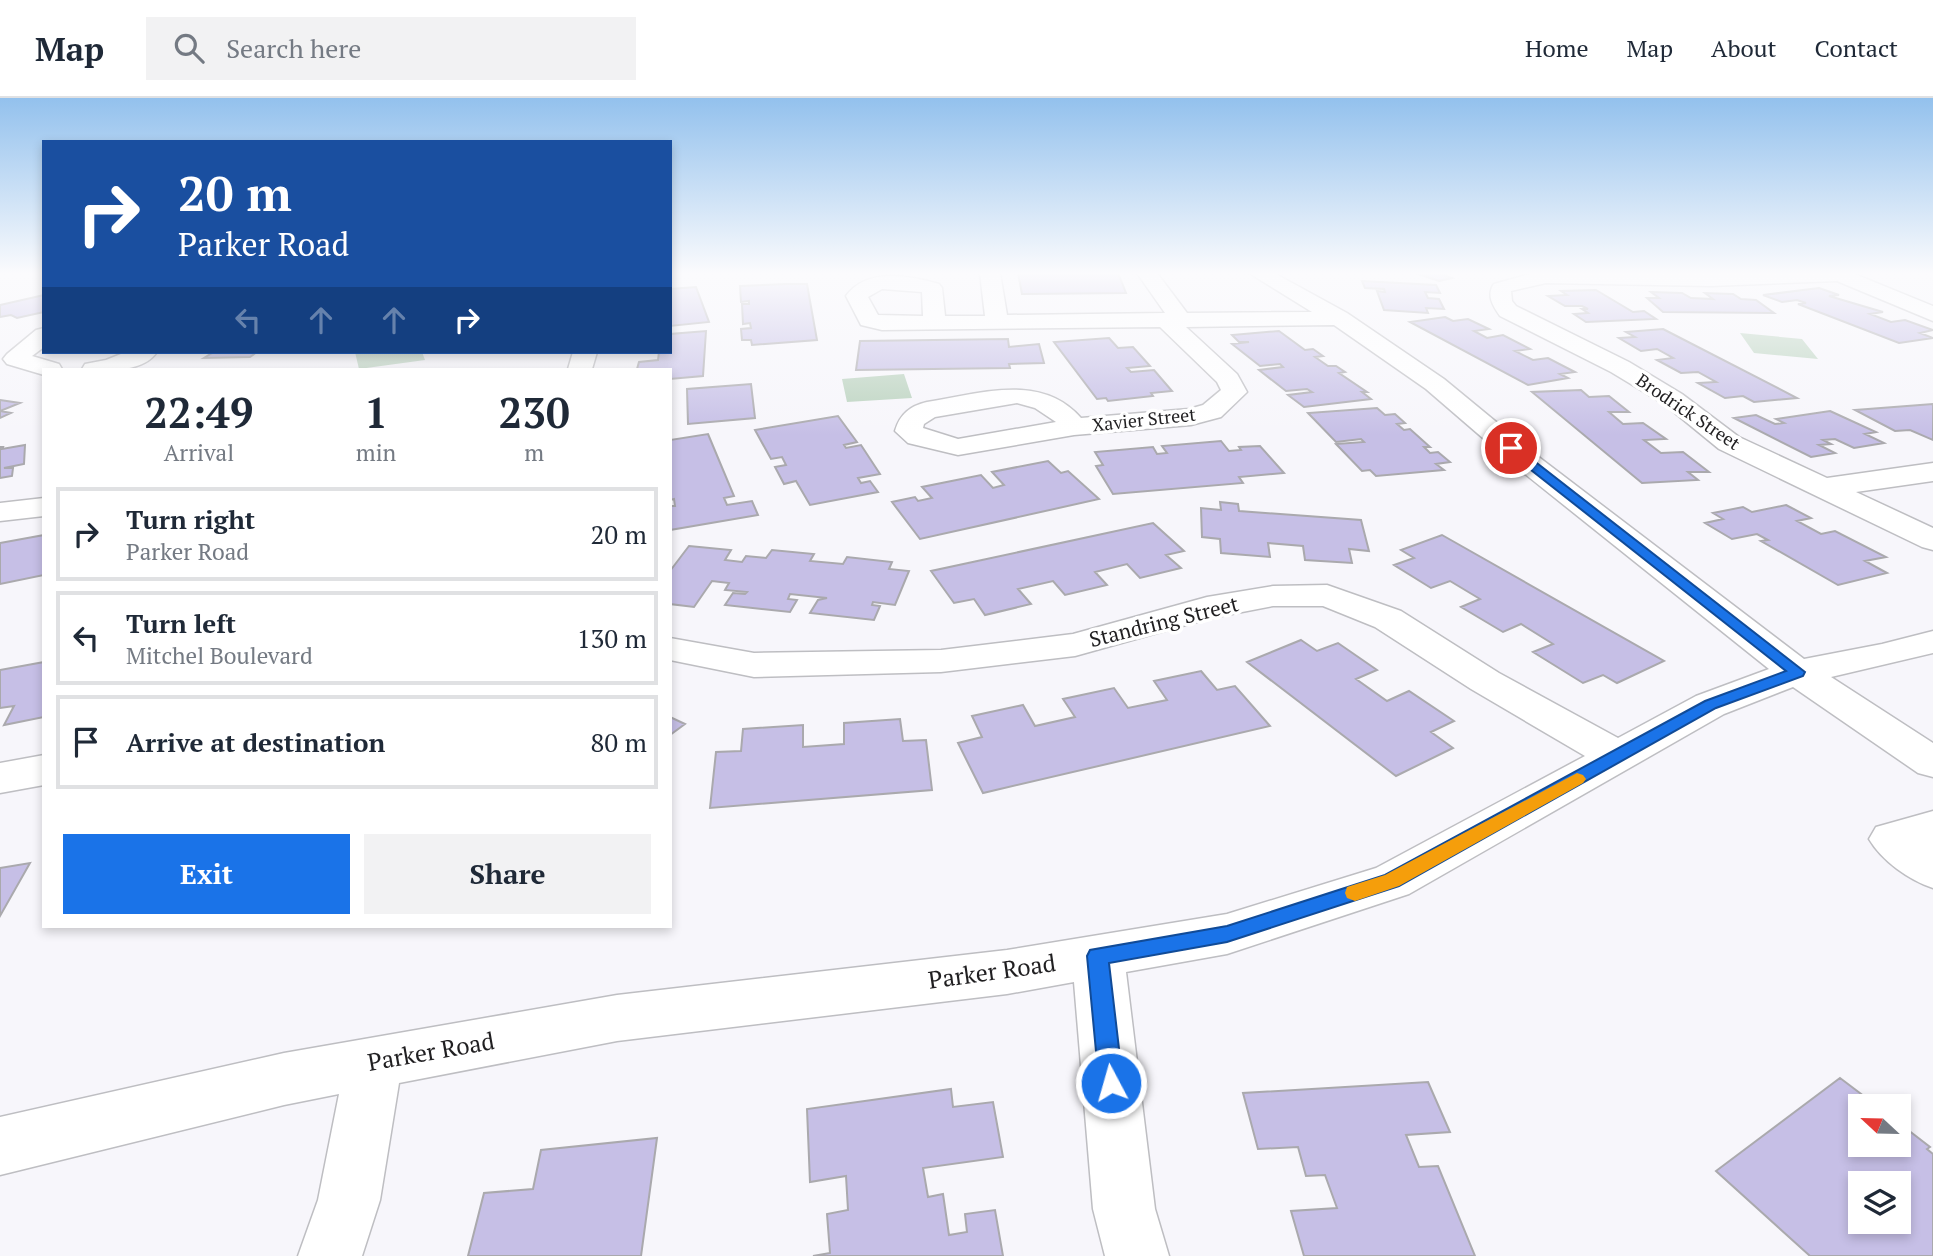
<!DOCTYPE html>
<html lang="en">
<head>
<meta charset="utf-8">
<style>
  :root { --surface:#fff; --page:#f2f2f3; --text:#1f2937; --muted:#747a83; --line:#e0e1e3; --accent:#1a73e8 }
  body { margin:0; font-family:"PT Serif",serif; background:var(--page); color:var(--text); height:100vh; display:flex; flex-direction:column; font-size:26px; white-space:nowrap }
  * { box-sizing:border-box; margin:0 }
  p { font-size:23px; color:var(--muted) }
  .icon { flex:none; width:38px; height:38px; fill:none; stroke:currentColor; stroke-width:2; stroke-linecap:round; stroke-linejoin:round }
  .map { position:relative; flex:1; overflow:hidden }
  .side { position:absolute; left:42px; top:270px; width:630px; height:560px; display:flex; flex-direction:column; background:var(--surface); border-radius:0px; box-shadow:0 4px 10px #0003 }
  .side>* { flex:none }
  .banner { position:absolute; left:42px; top:42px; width:630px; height:214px; border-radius:0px; box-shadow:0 4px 10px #0003; background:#1a4fa0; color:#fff; overflow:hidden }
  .needle { width:46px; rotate:292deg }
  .buttons { position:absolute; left:1848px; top:996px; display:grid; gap:14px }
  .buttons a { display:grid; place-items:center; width:63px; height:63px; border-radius:0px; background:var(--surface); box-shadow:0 4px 10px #0003; font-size:35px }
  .pin { position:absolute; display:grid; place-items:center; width:60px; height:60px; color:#fff; margin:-30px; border:4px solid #fff; border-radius:50%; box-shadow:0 2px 7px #0007 }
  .me { position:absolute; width:77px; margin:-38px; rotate:354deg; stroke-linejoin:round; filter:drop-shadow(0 0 5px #0008) }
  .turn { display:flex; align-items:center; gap:24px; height:147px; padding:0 21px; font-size:32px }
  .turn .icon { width:91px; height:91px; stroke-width:2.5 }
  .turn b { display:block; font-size:49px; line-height:60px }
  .lanes { display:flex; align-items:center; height:66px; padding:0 21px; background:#0003; justify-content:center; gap:35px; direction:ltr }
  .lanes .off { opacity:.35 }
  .eta { display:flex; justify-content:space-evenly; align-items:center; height:119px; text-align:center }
  .eta b { font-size:42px; font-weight:700; line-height:49px }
  .cta { display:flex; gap:14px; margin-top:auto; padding:14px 21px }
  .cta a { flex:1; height:80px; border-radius:0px; background:var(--accent); color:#fff; font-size:28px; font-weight:700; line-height:80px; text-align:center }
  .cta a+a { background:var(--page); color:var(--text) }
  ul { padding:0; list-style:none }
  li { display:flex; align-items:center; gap:21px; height:94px; margin:0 14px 10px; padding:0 7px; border:4px solid var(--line); border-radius:0px }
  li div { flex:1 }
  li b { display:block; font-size:26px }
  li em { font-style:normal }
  header { display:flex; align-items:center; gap:42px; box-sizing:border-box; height:98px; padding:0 35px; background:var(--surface); border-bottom:2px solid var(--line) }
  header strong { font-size:33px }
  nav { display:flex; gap:38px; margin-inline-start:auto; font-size:24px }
  .search { width:490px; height:63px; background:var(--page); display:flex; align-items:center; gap:18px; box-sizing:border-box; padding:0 24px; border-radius:0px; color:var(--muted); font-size:26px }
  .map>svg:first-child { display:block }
  .green { fill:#bad2be }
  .building { fill:#c6bfe6; stroke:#aaa9ad; stroke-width:2; fill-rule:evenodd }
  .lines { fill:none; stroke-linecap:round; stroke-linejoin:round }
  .minor-casing { stroke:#bebec2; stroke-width:3 }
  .minor { fill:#fff; fill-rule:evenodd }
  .route { fill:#1a73e8; stroke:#114b97; stroke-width:2 }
  .slow { fill:#f59e0b }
  .labels { text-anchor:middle; stroke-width:7; stroke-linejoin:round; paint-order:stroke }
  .far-street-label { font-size:18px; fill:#201f21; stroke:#fff }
  .street-label { font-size:21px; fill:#201f21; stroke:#fff }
  .near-street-label { font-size:24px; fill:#201f21; stroke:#fff }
</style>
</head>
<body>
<header>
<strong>Map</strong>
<div class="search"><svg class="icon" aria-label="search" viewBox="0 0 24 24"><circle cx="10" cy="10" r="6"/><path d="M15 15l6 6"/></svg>Search here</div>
<nav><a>Home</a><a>Map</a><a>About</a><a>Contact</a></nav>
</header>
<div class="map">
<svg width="1933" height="1158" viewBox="0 0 1933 1158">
  <rect width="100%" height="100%" fill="#f7f6fb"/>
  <!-- green -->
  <path class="green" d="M 1740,235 L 1802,241 L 1818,261 L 1754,255 Z
    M 355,254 L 422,254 L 425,262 L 359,271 Z
    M 904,276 L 912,300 L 847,304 L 842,281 Z"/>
  <!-- building -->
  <path class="building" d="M 1018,175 L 1118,175 L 1126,195 L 1022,196 Z
    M 1415,175 L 1444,175 L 1441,176 L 1452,180 L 1439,183 Z
    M 1362,183 L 1436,187 L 1440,195 L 1425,194 L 1428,200 L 1439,201 L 1444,211 L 1426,210 L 1428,215 L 1384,212 L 1377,193 L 1385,194 L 1384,191 L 1365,190 Z
    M 786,186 L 807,186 L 817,242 L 752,247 L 751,242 L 742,242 L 741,231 L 751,230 L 750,225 L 743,226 L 742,206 L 749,206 L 749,203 L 741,204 L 740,188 Z
    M 696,189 L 709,224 L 670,228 L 670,191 Z
    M 1819,190 L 1839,197 L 1829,198 L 1883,214 L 1870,216 L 1891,224 L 1905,222 L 1933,232 L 1920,235 L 1933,240 L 1899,245 L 1798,206 L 1806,205 L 1797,202 L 1782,204 L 1763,197 Z
    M 1596,192 L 1633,214 L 1644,213 L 1656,221 L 1586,224 L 1574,216 L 1588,215 L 1582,211 L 1588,211 L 1582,208 L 1565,208 L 1548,198 L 1567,197 L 1561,193 Z
    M 1651,194 L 1682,195 L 1691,200 L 1713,201 L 1705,195 L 1733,196 L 1741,201 L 1756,202 L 1774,215 L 1663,214 L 1647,200 L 1659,200 Z
    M 44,197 L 44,214 L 17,220 L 11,217 L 0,219 L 0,207 Z
    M 1445,219 L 1453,223 L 1468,221 L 1489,231 L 1474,233 L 1487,240 L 1503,237 L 1530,251 L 1515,253 L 1533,262 L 1548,260 L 1575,274 L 1560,276 L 1568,280 L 1528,287 L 1410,224 Z
    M 1663,231 L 1797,300 L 1754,304 L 1743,298 L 1725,300 L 1698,285 L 1716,284 L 1698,274 L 1681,275 L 1657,262 L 1673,260 L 1657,251 L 1641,253 L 1619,240 L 1635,239 L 1626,234 Z
    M 706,233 L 703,278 L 670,281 L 670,271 L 637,271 L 639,264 L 658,262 L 659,254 L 670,254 L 670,236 Z
    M 1279,233 L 1305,252 L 1313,251 L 1323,258 L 1315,259 L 1328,268 L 1336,268 L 1345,274 L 1339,275 L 1367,294 L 1362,294 L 1371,301 L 1304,309 L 1288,297 L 1312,294 L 1307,291 L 1286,293 L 1259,272 L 1283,269 L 1280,266 L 1260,268 L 1232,246 L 1249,244 L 1239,244 L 1232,237 Z
    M 1109,240 L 1118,250 L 1133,249 L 1150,268 L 1127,270 L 1131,274 L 1154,272 L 1172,293 L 1151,295 L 1153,298 L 1108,303 L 1106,300 L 1097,301 L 1054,244 Z
    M 1008,241 L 1009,249 L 1039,246 L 1044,265 L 1009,266 L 1010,270 L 856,272 L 860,243 Z
    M 194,254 L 257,254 L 250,259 L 204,260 L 212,255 Z
    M 751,286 L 755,320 L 688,326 L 687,291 Z
    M 1581,292 L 1589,299 L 1609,298 L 1629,314 L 1609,314 L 1623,326 L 1643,325 L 1666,341 L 1644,342 L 1661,355 L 1683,354 L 1709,374 L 1688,374 L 1698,382 L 1642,385 L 1532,294 Z
    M 0,302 L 20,305 L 0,313 L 11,315 L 0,320 Z
    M 1933,306 L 1933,342 L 1910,332 L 1895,333 L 1855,312 Z
    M 1377,310 L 1385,317 L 1395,316 L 1405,325 L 1397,326 L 1404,332 L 1410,331 L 1430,349 L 1424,349 L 1430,355 L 1438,354 L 1450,364 L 1436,366 L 1444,372 L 1376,378 L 1370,372 L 1362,373 L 1336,346 L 1364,344 L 1361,341 L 1336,344 L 1308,315 Z
    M 1830,313 L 1876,334 L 1865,336 L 1884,345 L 1854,350 L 1835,341 L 1823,342 L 1831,346 L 1819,347 L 1835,355 L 1811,359 L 1734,320 L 1756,317 L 1775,326 L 1784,325 L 1776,321 Z
    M 838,318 L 857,344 L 844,347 L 846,350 L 861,347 L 880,376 L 858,380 L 861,385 L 870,383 L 878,394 L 810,407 L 796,383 L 784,386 L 775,369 L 786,367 L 782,359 L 771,361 L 755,332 Z
    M 708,336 L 734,398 L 724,400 L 727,407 L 752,403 L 758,417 L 670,432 L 670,408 L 675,408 L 674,401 L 670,402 L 670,342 Z
    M 1221,343 L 1229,353 L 1241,352 L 1239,349 L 1260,348 L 1284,375 L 1239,379 L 1243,385 L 1113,396 L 1096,368 L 1103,367 L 1095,354 L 1153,349 L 1157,356 L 1167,355 L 1162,348 Z
    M 25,347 L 24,366 L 4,370 L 13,370 L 12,378 L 0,380 L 0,349 L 3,349 L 2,351 Z
    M 1048,363 L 1061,375 L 1068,373 L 1099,401 L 920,441 L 892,404 L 915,399 L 918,403 L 932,400 L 922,389 L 981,377 L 993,390 L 1004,387 L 992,374 Z
    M 1220,404 L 1238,406 L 1239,413 L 1361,422 L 1369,453 L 1349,451 L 1352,465 L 1305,462 L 1303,448 L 1268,445 L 1270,459 L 1221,455 L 1220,441 L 1202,439 L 1201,410 L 1221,412 Z
    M 1786,407 L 1811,420 L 1797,423 L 1821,436 L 1835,433 L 1886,459 L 1865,463 L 1887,475 L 1838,487 L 1761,443 L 1768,442 L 1757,436 L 1732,441 L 1705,425 L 1723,421 L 1713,415 L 1743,409 L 1752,414 Z
    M 1153,425 L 1184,453 L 1166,457 L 1181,470 L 1140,480 L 1127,466 L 1095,474 L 1107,487 L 1065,497 L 1053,483 L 1018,491 L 1031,506 L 985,517 L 974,501 L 954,505 L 931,473 Z
    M 44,437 L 44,477 L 0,486 L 0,445 Z
    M 1442,437 L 1664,563 L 1617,585 L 1603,577 L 1583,585 L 1533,554 L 1553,546 L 1521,526 L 1503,534 L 1461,509 L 1480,501 L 1450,483 L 1431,490 L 1394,467 L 1414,460 L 1401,452 Z
    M 689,448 L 731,452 L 725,462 L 742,464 L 746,458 L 766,460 L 772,452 L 814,456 L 810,463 L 843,466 L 847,459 L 892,464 L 889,471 L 909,473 L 895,507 L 873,504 L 872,507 L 880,508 L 874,522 L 810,515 L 818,502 L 827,500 L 790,496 L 788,501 L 797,502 L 790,514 L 725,507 L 733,495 L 745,496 L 747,494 L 725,492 L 729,485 L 712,483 L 694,509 L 670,506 L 670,473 Z
    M 1301,542 L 1317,553 L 1338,545 L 1377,572 L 1356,581 L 1387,603 L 1409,593 L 1454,623 L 1431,634 L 1453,650 L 1396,678 L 1247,564 Z
    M 44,564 L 44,619 L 4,627 L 14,608 L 0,610 L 0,572 Z
    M 1201,573 L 1217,592 L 1235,588 L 1270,628 L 983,695 L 958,645 L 982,639 L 972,618 L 1023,607 L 1035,628 L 1075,619 L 1063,601 L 1114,590 L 1128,610 L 1167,602 L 1154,583 Z
    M 670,619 L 685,626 L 670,637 Z
    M 900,621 L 903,643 L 926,642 L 932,692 L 710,710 L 716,654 L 741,653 L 743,631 L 803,627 L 803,649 L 844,646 L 844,625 Z
    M 30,765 L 0,818 L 0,770 Z
    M 1840,980 L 1877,1008 L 1860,1008 L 1860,1046 L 1899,1046 L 1899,1025 L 1930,1049 L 1927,1051 L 1933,1056 L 1933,1158 L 1810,1158 L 1716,1073 ZM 1860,1085 L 1899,1085 L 1899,1124 L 1860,1124 Z
    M 1428,984 L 1450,1034 L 1406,1037 L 1419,1069 L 1438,1068 L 1475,1158 L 1304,1158 L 1291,1113 L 1337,1110 L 1325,1077 L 1306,1078 L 1298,1049 L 1258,1051 L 1243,995 Z
    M 951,991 L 953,1009 L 993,1004 L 1003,1059 L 923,1070 L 928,1099 L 943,1096 L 949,1137 L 967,1134 L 965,1116 L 995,1112 L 1003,1158 L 813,1158 L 830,1155 L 827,1116 L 848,1112 L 846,1078 L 810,1084 L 807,1011 Z
    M 657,1040 L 641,1158 L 468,1158 L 484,1095 L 533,1091 L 541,1052 Z"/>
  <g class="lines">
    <!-- minor casing -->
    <g class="minor-casing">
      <path id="minor" d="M 980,175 L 1000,175 L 1007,217 L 1165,215 L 1137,175 L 1157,175 L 1187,215 L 1312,214 L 1249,175 L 1274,175 L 1347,215 L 1444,281 L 1540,360 L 1804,561 L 1882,546 L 1933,533 L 1933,555 L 1831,579 L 1933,645 L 1933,679 L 1918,675 L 1793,589 L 1724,616 L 1409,796 L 1227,856 L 1126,874 L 1155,1111 L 1169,1158 L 1105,1158 L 1093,1111 L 1074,884 L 1007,896 L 617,943 L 399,985 L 380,1102 L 362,1158 L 298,1158 L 318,1102 L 339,996 L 284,1007 L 0,1077 L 0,1019 L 284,955 L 617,897 L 1007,852 L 1227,816 L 1376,770 L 1585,658 L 1471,591 L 1375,529 L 1323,508 L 1273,508 L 1211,520 L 1075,558 L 941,574 L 754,579 L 670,562 L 670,540 L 754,555 L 941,552 L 1073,536 L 1207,499 L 1273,488 L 1327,487 L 1401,513 L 1499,575 L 1618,640 L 1696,598 L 1769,571 L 1520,372 L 1426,291 L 1334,227 L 1186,229 L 1237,276 L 1247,294 L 1221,319 L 1191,327 L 1074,337 L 958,357 L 908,345 L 895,333 C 900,316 910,308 927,304 C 979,296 1041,274 1081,320 L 1189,311 L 1203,307 L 1221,292 L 1217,284 L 1160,229 L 882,232 L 861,227 L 846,198 C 867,169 910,178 939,186 L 942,190 L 945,218 L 985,218 ZM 882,191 L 922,194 L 923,218 L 878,217 L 868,199 ZM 1017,305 L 1035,310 L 1056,324 L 958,341 L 923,330 L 924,326 L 935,319 Z
        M 1533,175 L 1852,175 L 1933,208 L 1933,223 L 1837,183 L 1711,188 L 1546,185 L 1511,193 L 1512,203 L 1516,208 L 1629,264 L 1682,296 L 1739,339 L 1827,380 L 1933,365 L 1933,383 L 1856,394 L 1933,430 L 1933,452 L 1922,449 L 1719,351 L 1664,306 L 1611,274 L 1500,218 C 1493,208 1486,197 1494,186 Z
        M 44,230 L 44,249 L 32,258 L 59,266 L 62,271 L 44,271 L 44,277 L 7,266 L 3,261 L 7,256 L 36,232 Z
        M 126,254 L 157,254 C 142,276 104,272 82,271 L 85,266 L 106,262 Z
        M 573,254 L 597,254 L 592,271 L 568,271 Z
        M 44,400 L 44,418 L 0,423 L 0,405 Z
        M 44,657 L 44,687 L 0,695 L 0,665 Z
        M 1933,713 L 1933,790 C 1909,782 1882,763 1869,741 L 1876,729 Z"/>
    </g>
    <!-- minor -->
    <use href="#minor" class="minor"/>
  </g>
  <!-- sky -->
  <linearGradient id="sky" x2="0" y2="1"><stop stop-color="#93c1ed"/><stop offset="0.52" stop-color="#fbfbfd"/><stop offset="1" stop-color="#fbfbfd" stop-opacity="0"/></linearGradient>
  <rect width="1933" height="337" fill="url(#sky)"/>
  <!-- route -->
  <path class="route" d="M 1507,348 L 1515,348 L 1805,574 L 1803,578 L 1716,610 L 1399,788 L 1227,844 L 1109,865 L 1123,985 L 1119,992 L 1111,995 L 1103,992 L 1099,985 L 1087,858 L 1090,852 L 1227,828 L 1385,777 L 1705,603 L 1786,573 L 1507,353 Z"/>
  <!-- slow -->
  <path class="slow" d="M 1577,675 L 1583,677 L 1586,681 L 1583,685 L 1399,788 L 1355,803 L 1347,800 L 1345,795 L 1347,789 L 1385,777 Z"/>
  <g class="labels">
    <!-- far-street labels -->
    <g class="far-street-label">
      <text transform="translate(1688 314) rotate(34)" y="6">Brodrick Street</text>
      <text transform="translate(1144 322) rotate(-6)" y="6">Xavier Street</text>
    </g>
    <!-- street labels -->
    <g class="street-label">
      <text transform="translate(1164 524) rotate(-14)" y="7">Standring Street</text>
    </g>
    <!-- near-street labels -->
    <g class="near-street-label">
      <text transform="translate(992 874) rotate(-8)" y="8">Parker Road</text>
      <text transform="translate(431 954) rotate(-10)" y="8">Parker Road</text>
    </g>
  </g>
</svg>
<div class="buttons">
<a><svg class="needle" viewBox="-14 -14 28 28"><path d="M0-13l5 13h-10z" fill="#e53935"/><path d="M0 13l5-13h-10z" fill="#747a83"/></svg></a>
<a><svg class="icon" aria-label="layers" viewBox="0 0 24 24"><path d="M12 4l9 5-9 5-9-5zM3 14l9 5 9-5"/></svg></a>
</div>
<div class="pin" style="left:1511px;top:350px;background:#d93025"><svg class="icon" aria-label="arrive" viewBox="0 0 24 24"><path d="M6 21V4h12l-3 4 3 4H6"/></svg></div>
<svg class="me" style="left:1111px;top:985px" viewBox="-20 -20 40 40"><circle r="17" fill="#1a73e8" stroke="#fff" stroke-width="3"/><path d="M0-11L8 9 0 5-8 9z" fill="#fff"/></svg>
<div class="banner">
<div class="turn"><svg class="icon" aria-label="right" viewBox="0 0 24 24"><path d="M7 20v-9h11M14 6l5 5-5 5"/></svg><div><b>20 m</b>Parker Road</div></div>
<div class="lanes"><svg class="icon off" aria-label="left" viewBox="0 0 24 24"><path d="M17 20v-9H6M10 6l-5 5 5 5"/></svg><svg class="icon off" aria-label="ahead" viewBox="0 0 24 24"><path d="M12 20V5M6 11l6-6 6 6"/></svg><svg class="icon off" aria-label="ahead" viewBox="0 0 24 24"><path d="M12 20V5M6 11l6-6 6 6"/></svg><svg class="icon" aria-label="right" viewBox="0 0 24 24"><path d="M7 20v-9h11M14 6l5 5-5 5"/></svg></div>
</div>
<section class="side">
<div class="eta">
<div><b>22:49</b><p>Arrival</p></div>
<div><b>1</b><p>min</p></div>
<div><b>230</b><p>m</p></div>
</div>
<ul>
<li><svg class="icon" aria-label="right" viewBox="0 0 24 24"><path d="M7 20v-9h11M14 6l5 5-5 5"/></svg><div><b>Turn right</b><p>Parker Road</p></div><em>20 m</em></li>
<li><svg class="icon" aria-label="left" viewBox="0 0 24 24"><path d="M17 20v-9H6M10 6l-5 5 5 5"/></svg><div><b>Turn left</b><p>Mitchel Boulevard</p></div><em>130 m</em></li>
<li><svg class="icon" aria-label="arrive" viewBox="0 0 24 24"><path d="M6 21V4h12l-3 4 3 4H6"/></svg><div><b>Arrive at destination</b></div><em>80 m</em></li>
</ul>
<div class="cta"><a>Exit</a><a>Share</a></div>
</section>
</div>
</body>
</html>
